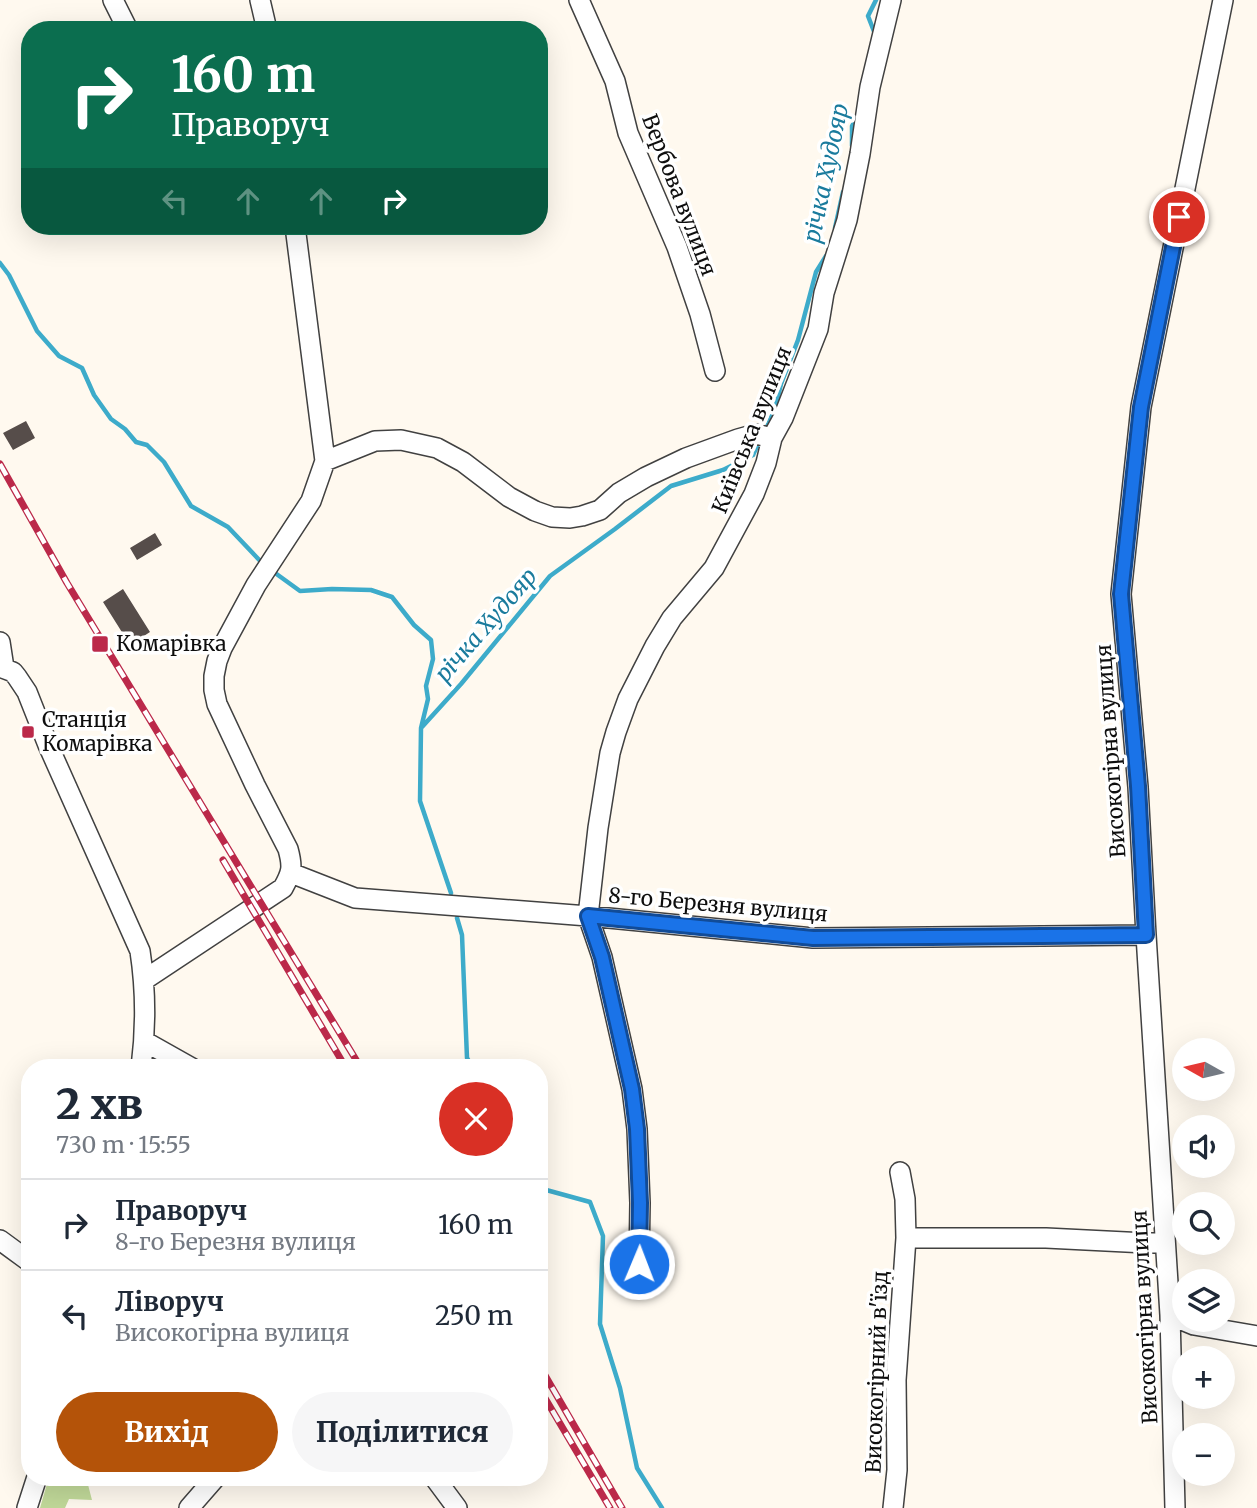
<!DOCTYPE html>
<html lang="uk">
<head>
<meta charset="utf-8">
<style>
  :root { --surface:#fff; --page:#f6f6f7; --text:#1f2937; --muted:#747a83; --line:#e0e1e3; --accent:#b45309 }
  body { margin:0; font-family:Merriweather,serif; background:var(--page); color:var(--text); height:100vh; display:flex; flex-direction:column; font-size:26px; white-space:nowrap }
  * { box-sizing:border-box; margin:0 }
  p { font-size:23px; color:var(--muted) }
  .icon { flex:none; width:38px; height:38px; fill:none; stroke:currentColor; stroke-width:2; stroke-linecap:round; stroke-linejoin:round }
  .map { position:relative; flex:1; overflow:hidden }
  .details { position:absolute; left:21px; top:1059px; width:527px; height:427px; display:flex; flex-direction:column; background:var(--surface); border-radius:28px; box-shadow:0 7px 28px #0002 }
  .details>* { flex:none }
  .banner { position:absolute; left:21px; top:21px; width:527px; height:214px; border-radius:28px; box-shadow:0 7px 28px #0002; background:#0b6e4f; color:#fff; overflow:hidden }
  .needle { width:46px; rotate:278deg }
  .buttons { position:absolute; left:1172px; top:1038px; display:grid; gap:14px }
  .buttons a { display:grid; place-items:center; width:63px; height:63px; border-radius:50%; background:var(--surface); box-shadow:0 7px 28px #0002; font-size:35px }
  .pin { position:absolute; display:grid; place-items:center; width:60px; height:60px; color:#fff; margin:-30px; border:4px solid #fff; border-radius:50%; box-shadow:0 2px 7px #0007 }
  .me { position:absolute; width:77px; margin:-38px; rotate:1deg; stroke-linejoin:round; filter:drop-shadow(0 0 5px #0008) }
  .turn { display:flex; align-items:center; gap:24px; height:147px; padding:0 35px; font-size:32px }
  .turn .icon { width:91px; height:91px; stroke-width:2.5 }
  .turn b { display:block; font-size:49px; line-height:60px }
  .lanes { display:flex; align-items:center; height:66px; padding:0 35px; background:#0003; justify-content:center; gap:35px; direction:ltr }
  .lanes .off { opacity:.35 }
  .round { display:grid; place-items:center; flex:none; width:74px; height:74px; border-radius:37px; background:var(--page) }
  .overview { display:flex; align-items:center; justify-content:space-between; height:119px; padding:0 35px }
  h1 { font-size:42px; font-weight:800; line-height:52px }
  .action { display:flex; gap:14px; margin-top:auto; padding:14px 35px }
  .action a { flex:1; height:80px; border-radius:42px; background:var(--accent); color:#fff; font-size:28px; font-weight:800; line-height:80px; text-align:center }
  .action a+a { background:var(--page); color:var(--text) }
  ul { padding:0; list-style:none }
  li { display:flex; align-items:center; gap:21px; height:91px; padding:0 35px; border-top:2px solid var(--line) }
  li div { flex:1 }
  li b { display:block; font-size:26px }
  li em { font-style:normal }
  .map>svg:first-child { display:block }
  .forest { fill:#c1d999 }
  .lines { fill:none; stroke-linecap:round; stroke-linejoin:round }
  .stream { stroke:#3dabca; stroke-width:4.5 }
  .building { fill:#564d4a }
  .minor-casing { stroke:#414141; stroke-width:22 }
  .minor { stroke:#fff; stroke-width:19 }
  .rail-casing { stroke:#bb294a; stroke-width:7 }
  .rail { stroke:#fff; stroke-width:4.5; stroke-dasharray:13; stroke-linecap:butt }
  .route-casing { stroke:#114b97; stroke-width:18 }
  .route { stroke:#1a73e8; stroke-width:12 }
  .poi-dot { fill:#bb294a; stroke:#fff; stroke-width:2.5 }
  .labels { text-anchor:middle; stroke-width:7; stroke-linejoin:round; paint-order:stroke }
  .street-label { font-size:21px; fill:#0e0e0e; stroke:#fff }
  .poi-label { font-size:21px; fill:#0e0e0e; stroke:#fff; text-anchor:start }
  .water-label { font-size:23px; font-style:italic; fill:#1a7b9d; stroke:#fff }
</style>
</head>
<body>
<div class="map">
<svg width="1257" height="1508" viewBox="0 0 1257 1508">
  <rect width="100%" height="100%" fill="#fff9ef"/>
  <!-- forest -->
  <path class="forest" d="M 49,1477 L 86,1477 L 92,1500 L 69,1499 L 65,1508 L 40,1508 Z"/>
  <g class="lines">
    <!-- stream -->
    <path class="stream" d="M 875,34 L 868,16 L 876,0
      M 852,146 L 852,126 L 857,117
      M 835,228 L 843,192
      M 0,263 L 9,275 L 37,331 L 59,356 L 82,368 L 94,395 L 111,419 L 125,429 L 136,442 L 147,445 L 164,462 L 191,506 L 228,527 L 264,565
      M 766,429 L 775,409 L 781,384 L 798,340 L 816,272 L 826,256
      M 271,570 L 300,591 L 332,589 L 371,590 L 392,597 L 414,625 L 431,640 L 433,659 L 426,686 L 428,699 L 421,728 L 420,801 L 451,893
      M 422,727 L 461,684 L 550,576 L 615,529 L 671,486 L 723,470 L 753,455 L 758,444
      M 457,918 L 462,935 L 467,1058 L 473,1068
      M 539,1188 L 590,1202 L 603,1236 L 600,1324 L 620,1388 L 637,1468 L 662,1508"/>
  </g>
  <!-- building -->
  <path class="building" d="M 26,421 L 35,438 L 13,450 L 3,433 Z
    M 155,533 L 162,545 L 137,560 L 130,548 Z
    M 123,589 L 150,632 L 130,645 L 103,602 Z"/>
  <g class="lines">
    <!-- minor casing -->
    <g class="minor-casing">
      <path id="minor" d="M 113,0 L 128,30
        M 260,0 L 267,30
        M 579,0 L 615,81 L 628,133 L 677,247 L 700,314 L 715,371
        M 325,461 L 375,441 L 401,440 L 437,448 L 463,462 L 509,497 L 535,511 L 552,517 L 570,518 L 582,516 L 600,510 L 619,493 L 646,477 L 686,458 L 738,439 L 756,434 L 772,438
        M 0,642 L 4,668
        M 0,667 L 13,672 L 17,677 L 27,692 L 48,745 L 140,951 C 146,990 146,1029 141,1068
        M 291,873 L 355,898 L 588,916 L 813,938 L 1146,935
        M 144,980 L 283,888 C 292,872 293,867 288,849 L 255,785 L 217,704 L 214,690 L 214,676 L 217,661 L 222,648 L 256,585 L 311,501 L 325,461 L 295,226
        M 144,1041 L 192,1068
        M 906,1238 L 1046,1238 L 1146,1243 L 1165,1243
        M 0,1240 L 30,1262
        M 639,1264 L 640,1203 L 637,1129 L 632,1089 L 602,957 L 588,916 L 598,828 L 610,753 L 616,732 L 628,699 L 655,646 L 672,618 L 714,568 L 754,494 L 766,463 L 772,438 L 783,418 L 818,329 L 824,293 L 847,220 L 860,154 L 870,87 L 891,0
        M 1170,1315 L 1194,1325 L 1257,1336
        M 434,1477 L 457,1508
        M 27,1508 L 37,1477
        M 189,1508 L 216,1477
        M 893,1508 L 897,1470 L 896,1380 L 906,1238 L 905,1199 L 900,1172
        M 1175,1508 L 1170,1315 L 1146,935 L 1138,787 L 1121,594 L 1141,407 L 1223,0"/>
    </g>
    <!-- minor -->
    <use href="#minor" class="minor"/>
    <!-- rail casing -->
    <g class="rail-casing">
      <path id="rail" d="M 0,464 L 67,583 L 361,1068
        M 223,860 L 346,1068
        M 539,1365 L 622,1508
        M 539,1388 L 610,1508"/>
    </g>
    <!-- rail -->
    <use href="#rail" class="rail"/>
  </g>
  <g class="lines">
    <!-- route casing -->
    <g class="route-casing">
      <path id="route" d="M 639,1264 L 640,1203 L 637,1129 L 632,1089 L 602,957 L 588,916 L 813,938 L 1146,935 L 1138,786 L 1121,594 L 1141,407 L 1179,217"/>
    </g>
    <!-- route -->
    <use href="#route" class="route"/>
  </g>
  <!-- markers -->
  <g class="poi-dot">
    <rect x="91" y="635" width="18" height="18" rx="3.5"/>
    <rect x="21" y="725" width="14" height="14" rx="3.5"/>
  </g>
  <g class="labels">
    <!-- street labels -->
    <g class="street-label">
      <text transform="translate(679 195) rotate(69)" y="7">Вербова вулиця</text>
      <text transform="translate(752 430) rotate(-68)" y="7">Київська вулиця</text>
      <text transform="translate(1111 751) rotate(-94)" y="7">Високогірна вулиця</text>
      <text transform="translate(718 905) rotate(5)" y="7">8-го Березня вулиця</text>
      <text transform="translate(1145 1317) rotate(-93)" y="7">Високогірна вулиця</text>
      <text transform="translate(877 1372) rotate(-88)" y="7">Високогірний в'їзд</text>
    </g>
    <!-- poi labels -->
    <g class="poi-label">
      <text x="116" y="651">Комарівка</text>
      <text x="42" y="727">Станція<tspan x="42" dy="24">Комарівка</tspan></text>
    </g>
    <!-- water labels -->
    <g class="water-label">
      <text transform="translate(826 173) rotate(-78)" y="8">річка Худояр</text>
      <text transform="translate(486 625) rotate(-49)" y="8">річка Худояр</text>
    </g>
  </g>
</svg>
<div class="buttons">
<a><svg class="needle" viewBox="-14 -14 28 28"><path d="M0-13l5 13h-10z" fill="#e53935"/><path d="M0 13l5-13h-10z" fill="#747a83"/></svg></a>
<a><svg class="icon" aria-label="sound" viewBox="0 0 24 24"><path d="M4 9h4l5-4v14l-5-4H4zM17 9q2 3 0 6"/></svg></a>
<a><svg class="icon" aria-label="search" viewBox="0 0 24 24"><circle cx="10" cy="10" r="6"/><path d="M15 15l6 6"/></svg></a>
<a><svg class="icon" aria-label="layers" viewBox="0 0 24 24"><path d="M12 4l9 5-9 5-9-5zM3 14l9 5 9-5"/></svg></a>
<a>+</a>
<a>−</a>
</div>
<div class="pin" style="left:1179px;top:217px;background:#d93025"><svg class="icon" aria-label="arrive" viewBox="0 0 24 24"><path d="M6 21V4h12l-3 4 3 4H6"/></svg></div>
<svg class="me" style="left:639px;top:1264px" viewBox="-20 -20 40 40"><circle r="17" fill="#1a73e8" stroke="#fff" stroke-width="3"/><path d="M0-11L8 9 0 5-8 9z" fill="#fff"/></svg>
<div class="banner">
<div class="turn"><svg class="icon" aria-label="right" viewBox="0 0 24 24"><path d="M7 20v-9h11M14 6l5 5-5 5"/></svg><div><b>160 m</b>Праворуч</div></div>
<div class="lanes"><svg class="icon off" aria-label="left" viewBox="0 0 24 24"><path d="M17 20v-9H6M10 6l-5 5 5 5"/></svg><svg class="icon off" aria-label="ahead" viewBox="0 0 24 24"><path d="M12 20V5M6 11l6-6 6 6"/></svg><svg class="icon off" aria-label="ahead" viewBox="0 0 24 24"><path d="M12 20V5M6 11l6-6 6 6"/></svg><svg class="icon" aria-label="right" viewBox="0 0 24 24"><path d="M7 20v-9h11M14 6l5 5-5 5"/></svg></div>
</div>
<section class="details">
<div class="overview"><div><h1>2 хв</h1><p>730 m · 15:55</p></div><a class="round" style="background:#d93025;color:#fff"><svg class="icon" aria-label="close" viewBox="0 0 24 24"><path d="M6 6l12 12M18 6L6 18"/></svg></a></div>
<ul>
<li><svg class="icon" aria-label="right" viewBox="0 0 24 24"><path d="M7 20v-9h11M14 6l5 5-5 5"/></svg><div><b>Праворуч</b><p>8-го Березня вулиця</p></div><em>160 m</em></li>
<li><svg class="icon" aria-label="left" viewBox="0 0 24 24"><path d="M17 20v-9H6M10 6l-5 5 5 5"/></svg><div><b>Ліворуч</b><p>Високогірна вулиця</p></div><em>250 m</em></li>
</ul>
<div class="action"><a>Вихід</a><a>Поділитися</a></div>
</section>
</div>
</body>
</html>
